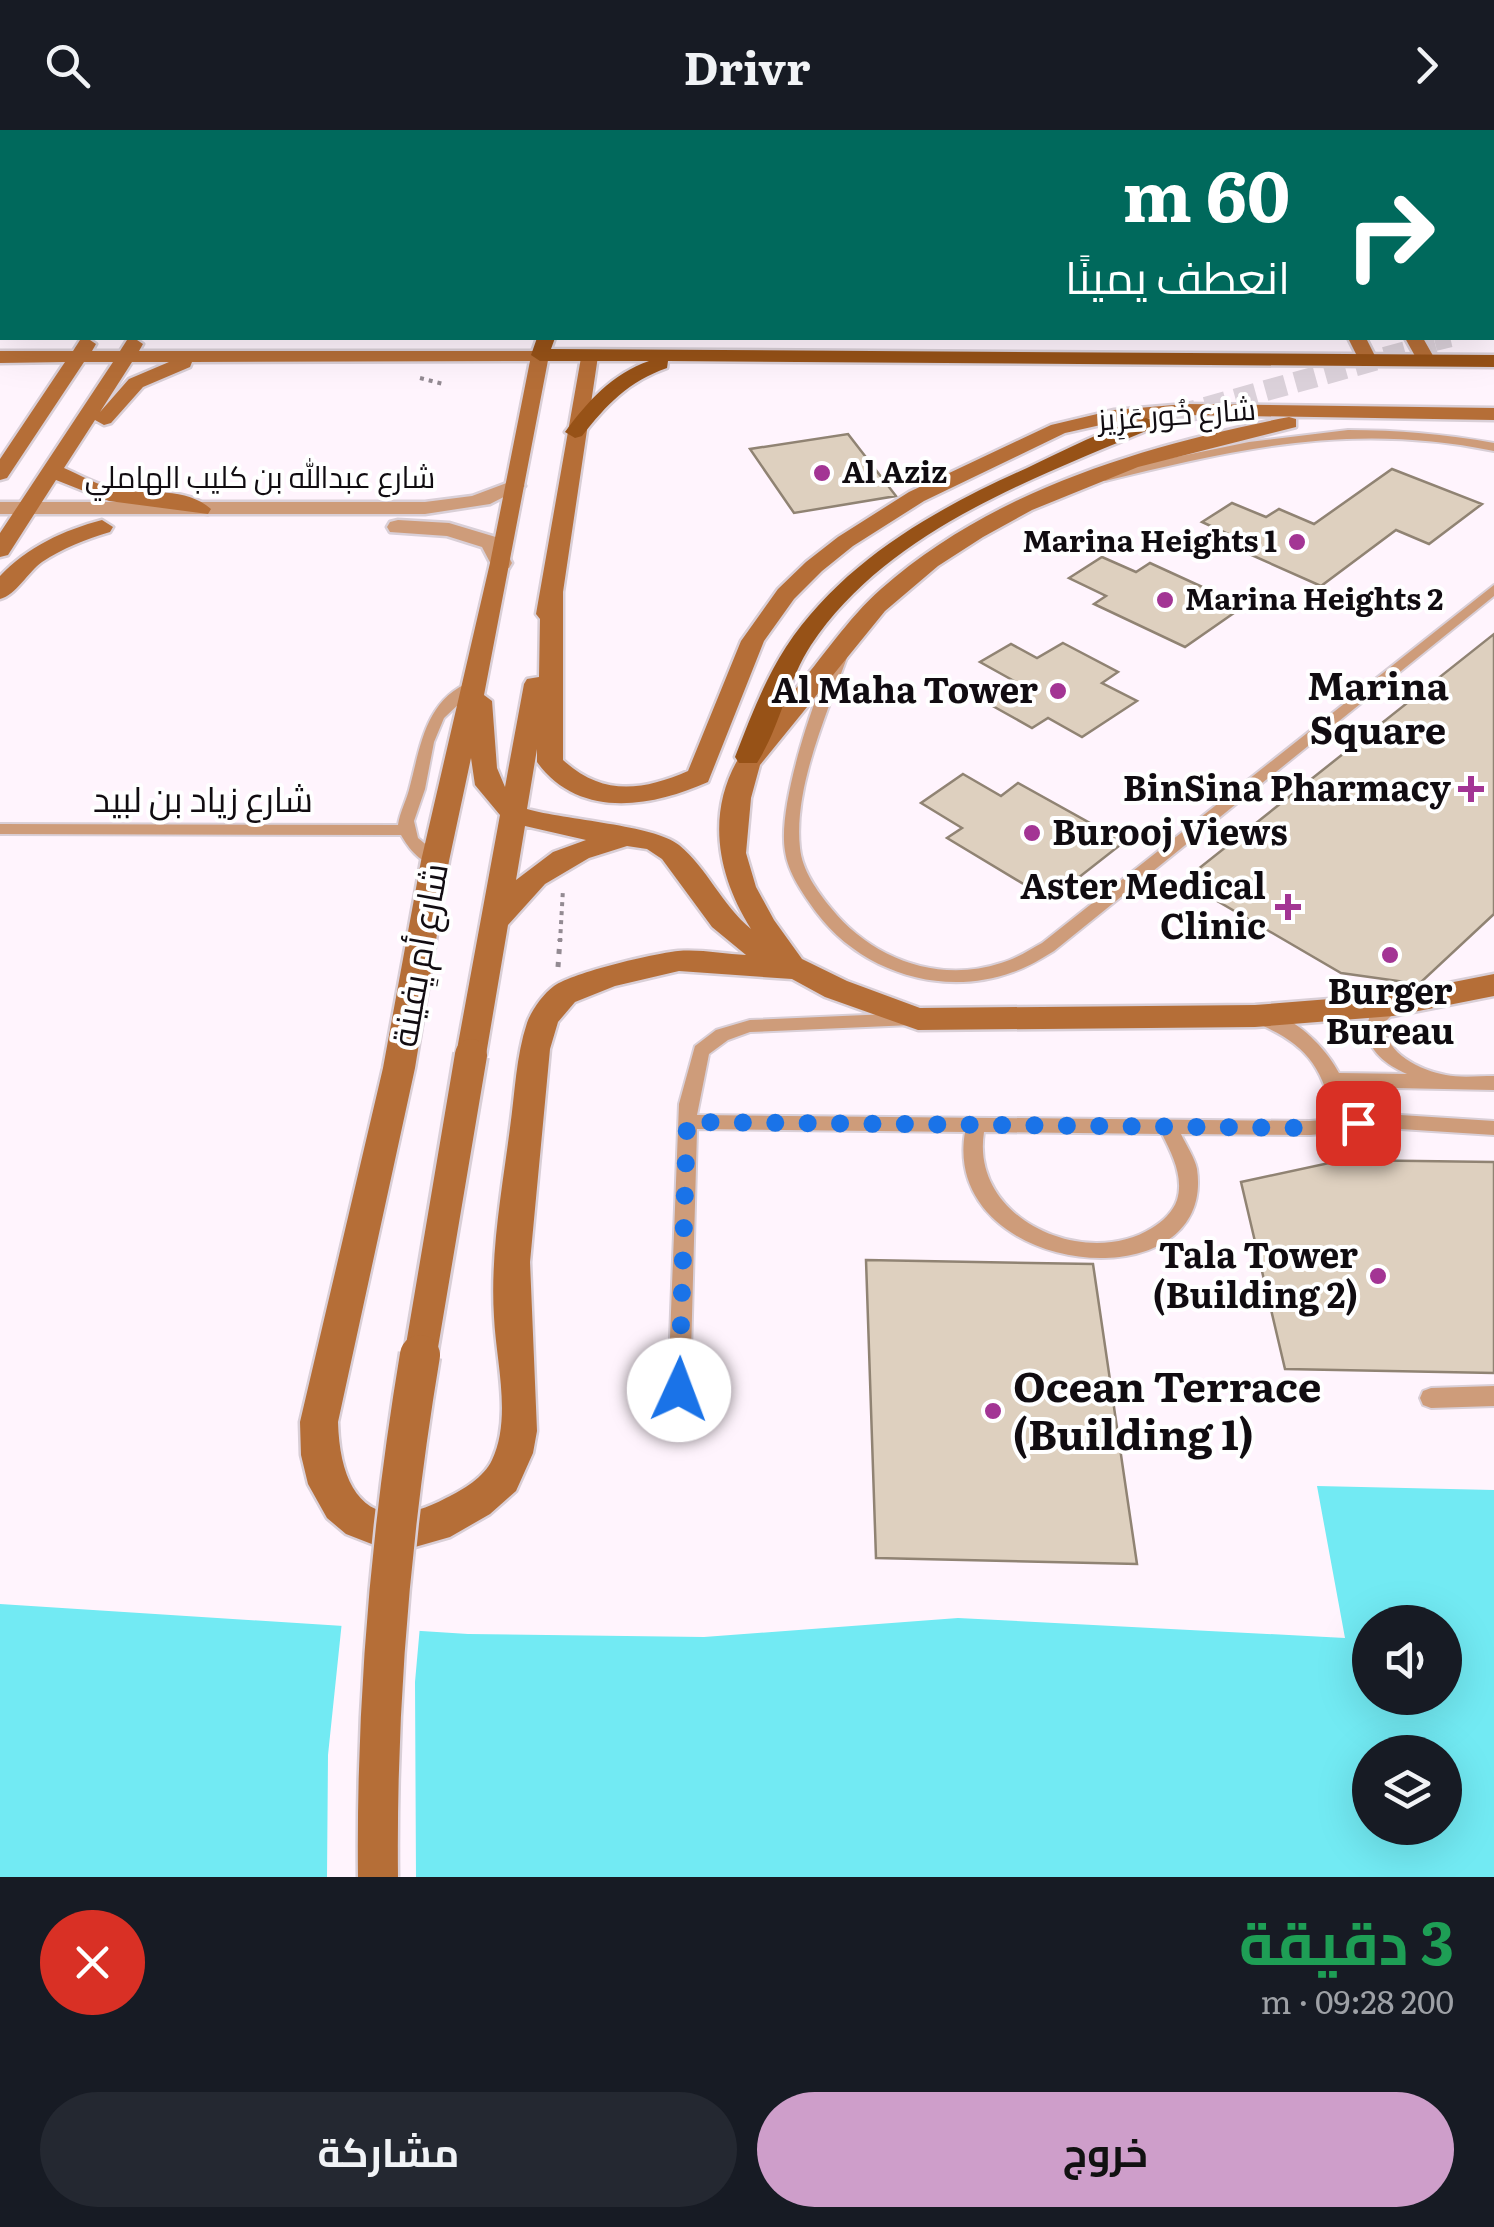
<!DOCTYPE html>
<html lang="ar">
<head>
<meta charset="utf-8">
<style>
  :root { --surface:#171b24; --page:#242831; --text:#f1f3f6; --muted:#9ea1a6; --accent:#ce9eca }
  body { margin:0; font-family:Literata,Cairo,serif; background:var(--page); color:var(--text); direction:rtl; height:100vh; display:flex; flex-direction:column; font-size:38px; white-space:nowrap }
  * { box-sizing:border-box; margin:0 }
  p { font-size:32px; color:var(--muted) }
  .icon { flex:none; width:55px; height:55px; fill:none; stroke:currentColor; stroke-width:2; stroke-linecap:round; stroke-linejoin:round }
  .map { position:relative; height:1747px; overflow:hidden; direction:ltr }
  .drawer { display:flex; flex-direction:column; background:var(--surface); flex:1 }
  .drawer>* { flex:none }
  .hud { position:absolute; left:0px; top:0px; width:1495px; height:210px; box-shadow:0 10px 40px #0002; direction:rtl; background:#00695c; color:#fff; overflow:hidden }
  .fabs { position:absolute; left:1352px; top:1475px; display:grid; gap:20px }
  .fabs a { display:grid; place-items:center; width:110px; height:110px; border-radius:50%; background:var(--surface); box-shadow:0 10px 40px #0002; font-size:50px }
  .pin { position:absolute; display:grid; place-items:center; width:85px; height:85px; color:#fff; margin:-42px; border-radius:20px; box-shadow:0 5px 15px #0006 }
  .me { position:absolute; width:110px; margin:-55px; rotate:2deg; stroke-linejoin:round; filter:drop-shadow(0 0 8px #0008) }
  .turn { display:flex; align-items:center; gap:35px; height:210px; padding:0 40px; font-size:45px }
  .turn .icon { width:130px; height:130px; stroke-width:2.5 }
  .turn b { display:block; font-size:70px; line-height:85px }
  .round { display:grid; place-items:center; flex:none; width:105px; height:105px; border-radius:52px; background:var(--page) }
  .head { display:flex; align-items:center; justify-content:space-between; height:170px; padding:0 40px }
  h1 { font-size:60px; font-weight:700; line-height:75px; color:#1e9e55 }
  .cta { display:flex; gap:20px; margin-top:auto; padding:20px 40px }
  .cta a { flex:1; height:115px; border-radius:60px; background:var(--accent); color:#111; font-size:40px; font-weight:700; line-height:115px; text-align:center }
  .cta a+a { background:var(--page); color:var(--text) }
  header { display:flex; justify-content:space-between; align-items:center; height:130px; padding:0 40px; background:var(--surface); font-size:45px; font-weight:700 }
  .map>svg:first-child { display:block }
  .water { fill:#72eaf3; fill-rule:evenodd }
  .pier { fill:#fff4fd }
  .building { fill:#ded0bf; stroke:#908373; stroke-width:2.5 }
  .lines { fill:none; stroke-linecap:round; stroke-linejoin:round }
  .primary-tunnel-far1 { stroke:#dbd1da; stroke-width:16; stroke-dasharray:16 9; stroke-linecap:butt }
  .primary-tunnel { stroke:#dbd1da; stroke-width:21; stroke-dasharray:21 10; stroke-linecap:butt }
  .lane-casing { stroke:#d9cfd7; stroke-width:4 }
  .street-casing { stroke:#d9cfd7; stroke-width:5 }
  .secondary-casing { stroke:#d9cfd7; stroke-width:5 }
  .primary-casing { stroke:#d9cfd7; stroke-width:5 }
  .path-far1 { stroke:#938a92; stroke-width:4; stroke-dasharray:4 5; stroke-linecap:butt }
  .path { stroke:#938a92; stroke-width:5; stroke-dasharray:5 8; stroke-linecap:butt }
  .lane { fill:#ce9c7a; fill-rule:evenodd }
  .street { fill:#ce9c7a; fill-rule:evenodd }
  .secondary { fill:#b56e37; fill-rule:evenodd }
  .primary { fill:#975217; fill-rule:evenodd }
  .secondary-bridge-far1-casing { stroke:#d9cfd7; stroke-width:38; stroke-linecap:butt }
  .secondary-bridge-casing { stroke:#d9cfd7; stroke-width:45; stroke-linecap:butt }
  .secondary-bridge-far1 { stroke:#b56e37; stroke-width:32 }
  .secondary-bridge { stroke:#b56e37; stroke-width:40 }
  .route { stroke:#1a73e8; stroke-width:18; stroke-dasharray:0 32.4 }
  .poi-dot { fill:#a33594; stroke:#fff; stroke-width:4 }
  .labels { text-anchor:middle; stroke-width:8; stroke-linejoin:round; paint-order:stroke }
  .far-street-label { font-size:30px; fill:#110c11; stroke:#fff }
  .far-poi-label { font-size:30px; font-weight:bold; fill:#110c11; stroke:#fff; text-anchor:start }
  .poi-label { font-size:35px; font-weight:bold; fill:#110c11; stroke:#fff; text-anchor:end }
  .street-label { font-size:35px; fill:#110c11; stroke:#fff }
  .neighbourhood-label { font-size:38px; font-weight:bold; fill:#110c11; stroke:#fff }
  .near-poi-label { font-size:42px; font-weight:bold; fill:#110c11; stroke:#fff; text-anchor:start }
</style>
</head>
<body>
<header><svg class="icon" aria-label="forward" viewBox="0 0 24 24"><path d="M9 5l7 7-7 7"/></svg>Drivr<svg class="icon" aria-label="search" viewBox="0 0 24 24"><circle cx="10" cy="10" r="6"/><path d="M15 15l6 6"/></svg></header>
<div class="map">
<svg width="1494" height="1747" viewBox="0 0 1494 1747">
  <rect width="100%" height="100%" fill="#fff4fd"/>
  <!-- water -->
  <path class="water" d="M 1317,1356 L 1494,1360 L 1494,1747 L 0,1747 L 0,1474 L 468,1504 L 704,1507 L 958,1488 L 1345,1508 ZM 1370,1492 L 1445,1492 L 1445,1568 L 1370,1568 ZM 1370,1622 L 1445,1622 L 1445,1698 L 1370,1698 Z"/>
  <!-- pier -->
  <path class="pier" d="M 342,1491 L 420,1496 L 415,1552 L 416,1747 L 327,1747 L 328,1625 Z"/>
  <!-- building -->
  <path class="building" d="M 848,304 L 896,366 L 794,383 L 750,319 Z
    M 1392,339 L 1482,374 L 1429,414 L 1396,400 L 1321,456 L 1229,415 L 1239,409 L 1202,392 L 1232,373 L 1266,387 L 1279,379 L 1314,394 Z
    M 1102,427 L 1136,442 L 1150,433 L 1244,476 L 1185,517 L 1094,474 L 1106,466 L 1069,448 Z
    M 1494,504 L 1494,784 L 1419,854 L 1341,843 L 1183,751 Z
    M 1063,513 L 1118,542 L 1102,553 L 1137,571 L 1082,607 L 1048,588 L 1032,598 L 982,570 L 1014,551 L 980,532 L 1011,514 L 1037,528 Z
    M 963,644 L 1001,666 L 1018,653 L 1124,712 L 1050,770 L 947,708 L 962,698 L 921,673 Z
    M 1343,1030 L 1494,1032 L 1494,1243 L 1285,1239 L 1241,1052 Z
    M 866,1130 L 1093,1134 L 1137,1434 L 876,1428 Z"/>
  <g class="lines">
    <!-- primary-tunnel-far1 -->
    <path class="primary-tunnel-far1" d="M 1435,213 L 1455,208"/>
    <!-- primary-tunnel -->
    <path class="primary-tunnel" d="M 1146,294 L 1444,211"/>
    <!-- lane casing -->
    <g class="lane-casing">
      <path id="lane" d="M 706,0 L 714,0 L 714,2 L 706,2 Z
        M 790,0 L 818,0 L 820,2 L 788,2 Z
        M 834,0 L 842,0 L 842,2 L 834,2 Z
        M 854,0 L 862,0 L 863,2 L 855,2 Z
        M 874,0 L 882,0 L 883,2 L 875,2 Z
        M 905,0 L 913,0 L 914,2 L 906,2 Z
        M 1348,300 C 1398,300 1445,304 1494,313 L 1494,321 C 1353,292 1241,318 1105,351 L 1099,347 L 1152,332 L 1249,312 Z
        M 1494,455 L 1494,466 L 1054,821 C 1041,829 1028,837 1013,842 C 942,868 861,842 816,782 C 803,764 788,743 785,721 C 777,674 816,560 838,516 L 843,515 L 850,519 C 830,577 793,655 800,718 C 802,740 817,761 831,778 C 871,828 938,854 1001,833 C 1016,829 1029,820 1042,813 Z
        M 472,551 L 479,555 L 444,588 L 434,612 L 425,659 L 414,691 L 418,708 L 441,727 L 443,731 L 441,735 C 423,737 409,719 401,705 L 0,704 L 0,694 L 398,695 C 400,681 407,670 410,656 C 421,614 426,569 472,551 Z
        M 1393,869 L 1402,875 L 1385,892 C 1383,923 1420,940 1446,945 C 1460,948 1479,946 1494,946 L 1494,960 L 1344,957 L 1353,987 L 1385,984 L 1494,991 L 1494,1005 L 1385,998 L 1310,1005 L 1181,1004 C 1186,1015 1195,1028 1197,1039 C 1217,1176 940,1148 965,1002 L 697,999 L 690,1260 L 687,1267 L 679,1269 L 671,1267 L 668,1260 L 679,974 L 695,916 L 716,900 L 750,890 L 912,883 L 921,889 L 912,895 L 750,902 L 728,910 L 709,924 L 697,985 L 1310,991 L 1334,989 C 1322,934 1305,913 1254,892 L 1251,887 L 1254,882 C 1287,877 1325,916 1339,943 L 1407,944 C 1382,933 1360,915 1370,885 ZM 984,1002 L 1162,1004 C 1172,1024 1184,1047 1177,1070 C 1173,1082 1162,1092 1152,1098 C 1085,1140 970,1089 984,1002 Z
        M 1494,1256 L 1494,1276 L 1431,1278 L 1423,1275 L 1420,1268 L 1423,1261 L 1431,1258 Z"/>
    </g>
    <!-- street casing -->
    <g class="street-casing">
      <path id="street" d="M 933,0 L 947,0 L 947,2 L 933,2 Z
        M 0,65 L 2,65 L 2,75 L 0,75 Z
        M 515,350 L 525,356 L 490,374 L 425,384 L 0,384 L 0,372 L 425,372 L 472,366 Z
        M 398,390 L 449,393 L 499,408 L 512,433 L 509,438 L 493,438 L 482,417 L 447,406 L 390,402 L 387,397 L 390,392 Z"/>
    </g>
    <!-- secondary casing -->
    <g class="secondary-casing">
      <path id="secondary" d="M 1235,0 L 1249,0 L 1250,2 L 1236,2 Z
        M 1273,0 L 1288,0 L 1289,2 L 1274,2 Z
        M 0,81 L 2,81 L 2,91 L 0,91 Z
        M 0,193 L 2,193 L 2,203 L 0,203 Z
        M 87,208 L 96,214 L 92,221 L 120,221 L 127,210 L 134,208 L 143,214 L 139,221 L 547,221 L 549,225 L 484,565 L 492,571 L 497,638 L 505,657 L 524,554 L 527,549 L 539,547 L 540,489 L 536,484 L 582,222 L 596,222 L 598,226 L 563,462 L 563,630 C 602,666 642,661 688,641 L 741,511 L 778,459 L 806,432 L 838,407 L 909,362 L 1051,295 L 1114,280 L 1186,274 L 1494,278 L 1494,290 L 1186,285 L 1114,292 L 1065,303 L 924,371 L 853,416 L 822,441 L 794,469 L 764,511 L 708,652 C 652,677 579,690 537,632 L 537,619 L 527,679 C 565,690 655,695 679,715 C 707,738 722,775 751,799 C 716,743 705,679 743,621 C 757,599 776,582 792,563 C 822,529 847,489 881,459 C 993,360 1145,315 1289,287 L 1296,289 L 1296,297 L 1138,337 L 1032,380 L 983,407 L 938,436 L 885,481 L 760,635 L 751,668 L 746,723 L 756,757 L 774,790 L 802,829 L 847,851 L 920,878 L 1255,875 L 1393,864 L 1494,844 L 1494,866 L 1393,886 L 1255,897 L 918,900 L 825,867 L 792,849 L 679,841 L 615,856 L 575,872 L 558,892 L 550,919 L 530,1132 L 537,1301 L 533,1323 L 516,1361 L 490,1384 L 450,1407 L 408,1419 L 382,1418 L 346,1404 L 327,1388 L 308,1354 L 301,1325 L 300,1292 L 383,938 L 421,731 L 490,433 L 530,231 L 192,232 L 190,237 L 143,257 L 111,293 L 104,295 L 95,290 L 64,338 C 80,345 99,356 117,359 C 147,364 187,357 211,379 L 208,384 L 109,371 L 56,350 L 8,425 L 0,427 L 0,403 L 113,232 L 84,232 L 7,348 L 0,350 L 0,329 L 65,232 L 0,233 L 0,221 L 73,221 L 80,210 ZM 132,232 L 169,232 L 129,249 L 100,282 ZM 471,628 L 475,655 L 500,685 L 456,925 L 460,933 L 471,936 L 482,933 L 486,925 L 508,795 L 545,754 L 589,728 L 627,716 L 647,719 L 662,729 L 712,797 L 746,825 C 724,824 700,819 678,821 C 651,824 575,842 554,856 C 543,864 531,881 527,893 C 516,926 515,963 510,998 C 502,1060 490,1124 494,1187 C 496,1231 512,1288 492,1330 C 484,1347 463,1360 446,1368 C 371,1408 340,1364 338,1292 L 415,938 L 449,731 ZM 525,696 L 586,710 L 553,722 L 516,750 Z
        M 1348,208 L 1366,208 L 1378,232 L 1376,236 L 1362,236 Z
        M 1405,208 L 1423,208 L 1436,231 L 1434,235 L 1420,235 Z
        M 102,390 L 113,397 L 110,402 C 86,409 63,418 42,432 C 28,442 16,465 0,469 L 0,446 C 27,417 64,400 102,390 Z"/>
    </g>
    <!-- primary casing -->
    <g class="primary-casing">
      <path id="primary" d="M 590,0 L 604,0 L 604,2 L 590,2 Z
        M 1492,196 L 1494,196 L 1494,206 L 1492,206 Z
        M 537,208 L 555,208 L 551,219 L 1494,225 L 1494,237 L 668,231 L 667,238 C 629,251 606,275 582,306 L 575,308 L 565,302 C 588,271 612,244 649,231 L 540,231 L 531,225 Z
        M 1146,288 L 1153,290 L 1153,298 C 1032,349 887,401 811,515 C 787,552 780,597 757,633 L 739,633 L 735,627 C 750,589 764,551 786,517 C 843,431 935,379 1027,338 C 1065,320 1106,298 1146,288 Z"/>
    </g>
    <!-- path-far1 -->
    <path class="path-far1" d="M 420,248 L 443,254
      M 560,812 L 563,759"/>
    <!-- path -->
    <path class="path" d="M 558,837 L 560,809"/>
    <!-- lane -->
    <use href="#lane" class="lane"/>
    <!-- street -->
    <use href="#street" class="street"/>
    <!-- secondary -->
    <use href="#secondary" class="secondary"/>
    <!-- primary -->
    <use href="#primary" class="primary"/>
    <!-- secondary-bridge-far1 casing -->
    <g class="secondary-bridge-far1-casing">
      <path id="secondary-bridge-far1" d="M 420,1228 L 471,925"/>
    </g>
    <!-- secondary-bridge casing -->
    <g class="secondary-bridge-casing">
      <path id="secondary-bridge" d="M 378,1747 C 376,1571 391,1399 420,1225"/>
    </g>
    <!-- secondary-bridge-far1 -->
    <use href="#secondary-bridge-far1" class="secondary-bridge-far1"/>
    <!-- secondary-bridge -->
    <use href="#secondary-bridge" class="secondary-bridge"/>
  </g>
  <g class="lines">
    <!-- route -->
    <path class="route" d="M 679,1260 L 687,992 L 1310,998 L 1358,993"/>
  </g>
  <!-- markers -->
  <g class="poi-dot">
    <circle cx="822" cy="343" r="10"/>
    <circle cx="1297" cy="412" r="10"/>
    <circle cx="1165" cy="470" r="10"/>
    <circle cx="1058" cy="561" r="10"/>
    <path d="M1466 644h10v10h10v10h-10v10h-10v-10h-10v-10h10z"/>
    <circle cx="1032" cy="703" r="10"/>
    <path d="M1283 762h10v10h10v10h-10v10h-10v-10h-10v-10h10z"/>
    <circle cx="1390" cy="825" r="10"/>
    <circle cx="1378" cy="1146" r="10"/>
    <circle cx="993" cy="1281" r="10"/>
  </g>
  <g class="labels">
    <!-- far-street labels -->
    <g class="far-street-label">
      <text transform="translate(1177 285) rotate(-4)" y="10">شارع خُور عَزِيز</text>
      <text x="260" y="358">شارع عبدالله بن كليب الهاملي</text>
    </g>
    <!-- far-poi labels -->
    <g class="far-poi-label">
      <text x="842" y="353">Al Aziz</text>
      <text x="1277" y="422" text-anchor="end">Marina Heights 1</text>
      <text x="1185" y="480">Marina Heights 2</text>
    </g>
    <!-- poi labels -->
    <g class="poi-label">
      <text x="1038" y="573">Al Maha Tower</text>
      <text x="1451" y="671">BinSina Pharmacy</text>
      <text x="1052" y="715" text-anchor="start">Burooj Views</text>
      <text x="1266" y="769">Aster Medical<tspan x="1266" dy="40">Clinic</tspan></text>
      <text x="1390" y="874" text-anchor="middle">Burger<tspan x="1390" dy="40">Bureau</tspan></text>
      <text x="1358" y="1138">Tala Tower<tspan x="1358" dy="40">(Building 2)</tspan></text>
    </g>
    <!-- street labels -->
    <g class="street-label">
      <text x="203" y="682">شارع زياد بن لبيد</text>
      <text transform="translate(420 825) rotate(-80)" y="12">شارع أم يِفينة</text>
    </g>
    <!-- neighbourhood labels -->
    <g class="neighbourhood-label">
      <text x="1378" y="570">Marina<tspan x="1378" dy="44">Square</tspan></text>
    </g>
    <!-- near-poi labels -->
    <g class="near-poi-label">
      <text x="1013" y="1272">Ocean Terrace<tspan x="1013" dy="48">(Building 1)</tspan></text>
    </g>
  </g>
</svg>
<div class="fabs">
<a><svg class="icon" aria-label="sound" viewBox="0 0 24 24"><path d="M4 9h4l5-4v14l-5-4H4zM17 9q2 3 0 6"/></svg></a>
<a><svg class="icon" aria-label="layers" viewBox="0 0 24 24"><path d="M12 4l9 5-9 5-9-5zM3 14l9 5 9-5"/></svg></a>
</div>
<div class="pin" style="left:1358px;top:993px;background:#d93025"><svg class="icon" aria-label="arrive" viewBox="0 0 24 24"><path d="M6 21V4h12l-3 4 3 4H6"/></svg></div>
<svg class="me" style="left:679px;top:1260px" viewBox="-20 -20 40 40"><circle r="19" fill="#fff"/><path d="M0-13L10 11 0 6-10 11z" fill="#1a73e8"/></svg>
<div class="hud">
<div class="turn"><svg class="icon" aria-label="right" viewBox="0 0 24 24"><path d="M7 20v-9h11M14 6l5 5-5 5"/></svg><div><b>60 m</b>انعطف يمينًا</div></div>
</div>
</div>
<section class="drawer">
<div class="head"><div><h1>3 دقيقة</h1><p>200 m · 09:28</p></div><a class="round" style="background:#d93025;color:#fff"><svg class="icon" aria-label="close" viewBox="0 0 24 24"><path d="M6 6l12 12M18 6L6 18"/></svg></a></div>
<div class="cta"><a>خروج</a><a>مشاركة</a></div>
</section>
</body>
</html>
